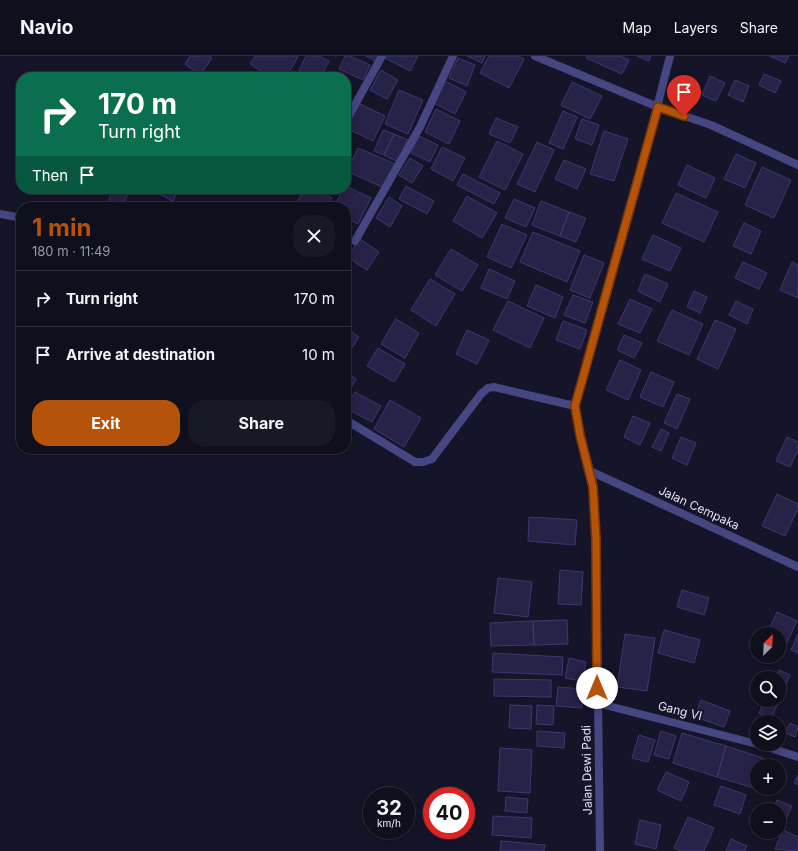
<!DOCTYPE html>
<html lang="en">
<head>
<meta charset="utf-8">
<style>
  :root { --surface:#100f1e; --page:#191827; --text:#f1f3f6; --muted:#9c9ca4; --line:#302f3c; --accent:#b45309 }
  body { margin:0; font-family:Inter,sans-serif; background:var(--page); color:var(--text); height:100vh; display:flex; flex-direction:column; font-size:15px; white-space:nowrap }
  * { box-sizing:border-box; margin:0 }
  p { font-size:13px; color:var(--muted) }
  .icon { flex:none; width:22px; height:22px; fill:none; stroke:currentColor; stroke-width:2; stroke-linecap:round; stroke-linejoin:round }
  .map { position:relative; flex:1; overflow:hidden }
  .panel { position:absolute; left:16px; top:146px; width:335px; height:252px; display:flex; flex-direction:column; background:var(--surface); border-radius:16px; box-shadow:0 2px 10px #0003,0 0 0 1px var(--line) }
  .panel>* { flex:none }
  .guide { position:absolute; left:16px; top:16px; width:335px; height:122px; border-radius:16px; box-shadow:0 2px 10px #0003,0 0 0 1px var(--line); background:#0b6e4f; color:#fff; overflow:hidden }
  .needle { width:26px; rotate:24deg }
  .controls { position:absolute; left:750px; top:571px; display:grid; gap:8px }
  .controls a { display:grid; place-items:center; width:36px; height:36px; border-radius:50%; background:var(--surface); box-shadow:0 2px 10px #0003,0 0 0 1px var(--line); font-size:20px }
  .speed { position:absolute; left:363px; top:731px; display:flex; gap:8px; font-size:20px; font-weight:700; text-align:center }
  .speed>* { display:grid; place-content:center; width:52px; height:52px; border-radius:50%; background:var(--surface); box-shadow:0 2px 10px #0003,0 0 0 1px var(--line); line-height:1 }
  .speed small { font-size:10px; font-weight:400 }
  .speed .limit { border:6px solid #d22; background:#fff; color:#111 }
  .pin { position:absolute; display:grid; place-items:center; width:34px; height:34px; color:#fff; margin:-41px -17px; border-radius:50% 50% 50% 0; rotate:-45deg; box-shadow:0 0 4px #0007 }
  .pin .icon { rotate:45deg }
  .me { position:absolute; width:44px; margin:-22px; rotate:0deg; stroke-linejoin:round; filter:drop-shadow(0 0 3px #0008) }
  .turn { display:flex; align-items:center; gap:14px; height:84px; padding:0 16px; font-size:18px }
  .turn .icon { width:52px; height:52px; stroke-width:2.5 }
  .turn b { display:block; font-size:28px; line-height:34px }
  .then { display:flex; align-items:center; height:38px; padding:0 16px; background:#0003; gap:8px; font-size:15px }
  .round { display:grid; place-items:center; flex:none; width:42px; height:42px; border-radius:16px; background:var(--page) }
  .headline { display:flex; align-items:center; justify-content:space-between; height:68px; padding:0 16px }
  h1 { font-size:24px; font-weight:700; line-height:30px; color:var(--accent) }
  .primary-button { display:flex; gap:8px; margin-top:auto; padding:8px 16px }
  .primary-button a { flex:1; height:46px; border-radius:16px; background:var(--accent); color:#fff; font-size:16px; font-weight:700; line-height:46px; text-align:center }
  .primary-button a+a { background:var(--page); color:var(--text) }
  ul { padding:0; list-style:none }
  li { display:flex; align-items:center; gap:12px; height:56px; padding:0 16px; border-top:1px solid var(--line) }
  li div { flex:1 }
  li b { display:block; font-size:15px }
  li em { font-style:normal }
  header { display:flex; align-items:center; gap:24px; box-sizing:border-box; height:56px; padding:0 20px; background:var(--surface); border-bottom:1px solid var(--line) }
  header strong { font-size:19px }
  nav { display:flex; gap:22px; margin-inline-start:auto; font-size:14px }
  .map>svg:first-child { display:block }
  .building { fill:#272247; stroke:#3f3770 }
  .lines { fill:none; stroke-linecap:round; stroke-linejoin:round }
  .minor { stroke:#454682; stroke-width:8 }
  .tertiary { stroke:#454682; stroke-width:8 }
  .route-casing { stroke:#753606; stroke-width:10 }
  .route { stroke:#b45309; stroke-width:7 }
  .labels { text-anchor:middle; stroke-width:4; stroke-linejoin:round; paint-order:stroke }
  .street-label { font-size:12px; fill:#e1dffb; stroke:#161428 }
</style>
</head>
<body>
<header>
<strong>Navio</strong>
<nav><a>Map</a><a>Layers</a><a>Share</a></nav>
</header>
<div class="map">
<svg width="798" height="795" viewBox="0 0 798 795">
  <rect width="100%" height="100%" fill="#161428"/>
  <!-- building -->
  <path class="building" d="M 190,0 L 209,0 L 212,2 L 200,19 L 185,8 Z
    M 255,0 L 296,0 L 298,1 L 286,21 L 271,21 L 250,8 Z
    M 306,0 L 319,0 L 329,5 L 321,21 L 311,21 L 299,15 Z
    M 345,0 L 350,0 L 370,9 L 363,24 L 339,13 Z
    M 366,0 L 381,0 L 377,6 Z
    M 386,0 L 418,0 L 410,15 L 385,2 Z
    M 467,0 L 485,0 L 482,7 Z
    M 489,0 L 518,0 L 524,3 L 509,32 L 480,17 Z
    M 587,0 L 620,0 L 629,4 L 622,18 L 586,2 Z
    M 637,0 L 651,0 L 649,5 Z
    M 770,0 L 789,0 L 785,7 Z
    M 458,2 L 475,9 L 467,30 L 449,22 Z
    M 381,14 L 398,24 L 387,43 L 370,34 Z
    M 764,18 L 781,25 L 775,37 L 759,29 Z
    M 710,20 L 725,27 L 716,45 L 702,39 Z
    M 443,24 L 466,36 L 455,58 L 432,46 Z
    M 735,24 L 749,30 L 743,46 L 728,39 Z
    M 572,26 L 602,40 L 590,63 L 561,49 Z
    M 399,34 L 423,44 L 408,78 L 385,68 Z
    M 358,47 L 385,60 L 373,85 L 346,72 Z
    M 436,53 L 460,65 L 449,88 L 425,76 Z
    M 563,55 L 577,61 L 563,93 L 549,87 Z
    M 496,62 L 518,71 L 510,87 L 489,78 Z
    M 582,63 L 599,69 L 592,89 L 575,83 Z
    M 383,74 L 394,78 L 384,99 L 374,95 Z
    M 604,75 L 628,83 L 614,125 L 590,118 Z
    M 394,78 L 408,84 L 398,106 L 384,99 Z
    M 419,80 L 438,89 L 430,106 L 411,97 Z
    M 497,85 L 523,98 L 505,134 L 479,121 Z
    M 537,86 L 554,94 L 535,136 L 517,128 Z
    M 442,91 L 465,102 L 453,125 L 431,113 Z
    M 358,92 L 395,108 L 384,132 L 347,115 Z
    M 736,98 L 756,107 L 745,132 L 724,123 Z
    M 410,102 L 423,110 L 412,127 L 399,119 Z
    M 564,104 L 586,113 L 577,133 L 555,123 Z
    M 687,109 L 715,122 L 706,142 L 678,129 Z
    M 762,111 L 791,124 L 774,162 L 745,149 Z
    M 463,118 L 500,137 L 494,148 L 457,129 Z
    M 346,130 L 371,142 L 358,168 L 346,162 L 346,151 L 334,151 L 343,133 L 346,133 Z
    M 406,130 L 434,145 L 427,158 L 399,143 Z
    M 114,133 L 131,133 L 121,151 L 105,151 Z
    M 149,133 L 179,133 L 173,145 Z
    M 304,133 L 317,133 L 332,142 L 326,151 L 305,151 L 297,146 Z
    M 676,137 L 718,156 L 704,186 L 662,167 Z
    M 467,140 L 497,157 L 482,182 L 453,165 Z
    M 389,141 L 402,150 L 390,171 L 376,162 Z
    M 514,143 L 535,152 L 526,171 L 505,162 Z
    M 541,145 L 569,156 L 560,180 L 532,169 Z
    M 569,156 L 586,162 L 576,186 L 560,180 Z
    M 744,167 L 761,175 L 751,198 L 733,190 Z
    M 502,168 L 527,179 L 511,212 L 487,201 Z
    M 533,176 L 580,195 L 567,226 L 520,206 Z
    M 653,179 L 681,192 L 670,215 L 642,203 Z
    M 360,183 L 379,196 L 367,214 L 347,201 Z
    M 451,193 L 478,209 L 462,235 L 435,219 Z
    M 584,199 L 604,207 L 590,242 L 570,234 Z
    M 743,206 L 767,217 L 759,233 L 735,222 Z
    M 792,206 L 798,209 L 798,242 L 780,234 Z
    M 489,213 L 515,225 L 507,243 L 481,232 Z
    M 645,218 L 668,228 L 660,246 L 638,235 Z
    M 430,223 L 455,238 L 436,270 L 411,254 Z
    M 536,229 L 563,241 L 555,262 L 527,250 Z
    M 694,235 L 707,241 L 700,257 L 687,251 Z
    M 573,239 L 593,246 L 585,267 L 564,259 Z
    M 630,243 L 652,253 L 640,277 L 618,268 Z
    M 508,245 L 544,262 L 530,292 L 493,274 Z
    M 736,245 L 753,253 L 747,268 L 729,259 Z
    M 672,254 L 703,268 L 689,299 L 657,285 Z
    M 396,263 L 419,277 L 405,302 L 381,288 Z
    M 715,264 L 736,273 L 718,313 L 697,303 Z
    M 563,265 L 587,274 L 580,293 L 556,284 Z
    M 346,272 L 359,281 L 346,301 Z
    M 467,274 L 489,284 L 477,308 L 456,298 Z
    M 624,279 L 642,287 L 634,302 L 617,294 Z
    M 378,292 L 405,308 L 394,326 L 367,310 Z
    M 620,304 L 641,314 L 628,344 L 606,334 Z
    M 651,316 L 674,326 L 663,351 L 640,341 Z
    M 346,317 L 356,323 L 346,341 Z
    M 355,336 L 381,350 L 372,366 L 346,352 Z
    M 677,338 L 690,343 L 677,373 L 664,367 Z
    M 390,344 L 421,362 L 404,391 L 374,373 Z
    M 633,360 L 650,367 L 640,389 L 624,381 Z
    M 661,373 L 669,377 L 661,395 L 652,391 Z
    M 681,381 L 696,387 L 687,409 L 672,402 Z
    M 787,381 L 798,386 L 798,394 L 790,411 L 776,405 Z
    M 777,438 L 798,448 L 798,452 L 785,480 L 762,470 Z
    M 529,461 L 577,464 L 575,489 L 528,485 Z
    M 560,514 L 583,516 L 581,549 L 558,548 Z
    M 498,522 L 532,526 L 528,561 L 494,557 Z
    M 682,534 L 709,542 L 704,559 L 677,551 Z
    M 777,556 L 797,565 L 784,593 L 779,591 L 779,578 L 767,578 Z
    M 567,564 L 568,588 L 534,589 L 533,565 Z
    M 533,565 L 534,589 L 491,590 L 490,567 Z
    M 664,574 L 700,584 L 694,607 L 658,597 Z
    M 625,578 L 655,582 L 647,635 L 617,631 Z
    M 798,578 L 798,597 L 791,594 Z
    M 493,597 L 563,601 L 562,619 L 492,616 Z
    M 569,602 L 586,606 L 582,625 L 565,622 Z
    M 779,614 L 790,619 L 771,663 L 759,657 L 765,644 L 779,644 L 779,622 L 775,622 Z
    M 494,623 L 551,624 L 551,641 L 494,640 Z
    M 558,631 L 584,633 L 582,652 L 556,650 Z
    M 701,644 L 730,655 L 724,671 L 695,661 Z
    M 510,649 L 532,650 L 531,673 L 509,672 Z
    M 537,649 L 554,650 L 553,669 L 536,668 Z
    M 790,667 L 798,671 L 795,681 L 785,677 Z
    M 537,675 L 565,677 L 564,692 L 537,690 Z
    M 661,675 L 676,680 L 669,703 L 654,699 Z
    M 682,677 L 726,690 L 717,721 L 673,707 Z
    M 639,679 L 655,684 L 648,706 L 632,702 Z
    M 726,690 L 763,702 L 761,710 L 757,710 L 757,722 L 754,732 L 717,721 Z
    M 500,692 L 532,694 L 530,737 L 498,735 Z
    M 666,716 L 689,726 L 681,745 L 657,734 Z
    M 798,719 L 798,729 L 794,727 Z
    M 721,730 L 746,739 L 740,758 L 714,749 Z
    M 506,741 L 528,743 L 527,757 L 505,755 Z
    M 777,744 L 792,750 L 784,768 L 779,766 L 779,754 L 772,754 Z
    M 493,760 L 532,762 L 531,782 L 492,779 Z
    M 688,761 L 714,772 L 704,795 L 680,795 L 674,792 Z
    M 640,764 L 661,769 L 656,793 L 635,788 Z
    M 783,774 L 798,781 L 798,795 L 775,793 Z
    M 731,783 L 747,790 L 745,795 L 726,795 Z
    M 501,785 L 545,789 L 544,795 L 500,795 Z"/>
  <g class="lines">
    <!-- minor -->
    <path class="minor" d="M 535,0 L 658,51 L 711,69 L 798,109
      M 346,65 L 382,0
      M 0,158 L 17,161 L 21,163
      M 355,185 L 420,71 L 453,0
      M 346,364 L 415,406 L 423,406 L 432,403 L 481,338 L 488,332 L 494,331 L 575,350
      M 590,415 L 798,511
      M 597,647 L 757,688
      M 758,688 L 798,701"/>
    <!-- tertiary -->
    <path class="tertiary" d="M 600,795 L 596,483 L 593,431 L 580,379 L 575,350 L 636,134 L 670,0"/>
  </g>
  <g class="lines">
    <!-- route casing -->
    <g class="route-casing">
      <path id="route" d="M 597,632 L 596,483 L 593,431 L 580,379 L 575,350 L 658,51 L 684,60"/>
    </g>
    <!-- route -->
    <use href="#route" class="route"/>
  </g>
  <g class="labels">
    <!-- street labels -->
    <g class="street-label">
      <text transform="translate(699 452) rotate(25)" y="4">Jalan Cempaka</text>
      <text transform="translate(680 655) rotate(14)" y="4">Gang VI</text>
      <text transform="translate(587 714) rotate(-91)" y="4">Jalan Dewi Padi</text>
    </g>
  </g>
</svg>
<div class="controls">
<a><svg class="needle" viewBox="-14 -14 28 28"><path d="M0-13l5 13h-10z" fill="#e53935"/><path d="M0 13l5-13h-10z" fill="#9c9ca4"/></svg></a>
<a><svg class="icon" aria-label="search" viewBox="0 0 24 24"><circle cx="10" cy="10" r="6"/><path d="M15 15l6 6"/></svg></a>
<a><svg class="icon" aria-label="layers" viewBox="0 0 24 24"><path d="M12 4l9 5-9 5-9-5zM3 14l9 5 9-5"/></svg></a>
<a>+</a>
<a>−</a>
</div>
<div class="speed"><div>32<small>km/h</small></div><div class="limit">40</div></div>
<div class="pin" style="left:684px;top:60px;background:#d93025"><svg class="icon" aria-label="arrive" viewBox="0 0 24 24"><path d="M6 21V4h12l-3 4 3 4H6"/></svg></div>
<svg class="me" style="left:597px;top:632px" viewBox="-20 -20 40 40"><circle r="19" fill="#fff"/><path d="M0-13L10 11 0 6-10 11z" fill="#b45309"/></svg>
<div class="guide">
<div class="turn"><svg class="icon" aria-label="right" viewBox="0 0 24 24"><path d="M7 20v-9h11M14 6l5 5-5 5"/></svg><div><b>170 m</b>Turn right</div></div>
<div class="then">Then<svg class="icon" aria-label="arrive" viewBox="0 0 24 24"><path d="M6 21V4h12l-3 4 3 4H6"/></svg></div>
</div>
<section class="panel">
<div class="headline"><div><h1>1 min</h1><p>180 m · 11:49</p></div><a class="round"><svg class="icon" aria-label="close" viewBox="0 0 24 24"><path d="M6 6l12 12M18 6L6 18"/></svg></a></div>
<ul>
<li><svg class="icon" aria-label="right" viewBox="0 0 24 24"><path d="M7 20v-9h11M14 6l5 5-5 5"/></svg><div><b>Turn right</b></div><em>170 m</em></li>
<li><svg class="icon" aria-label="arrive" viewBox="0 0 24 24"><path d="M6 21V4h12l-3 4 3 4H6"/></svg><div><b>Arrive at destination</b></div><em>10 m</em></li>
</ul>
<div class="primary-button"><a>Exit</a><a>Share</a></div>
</section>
</div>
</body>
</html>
